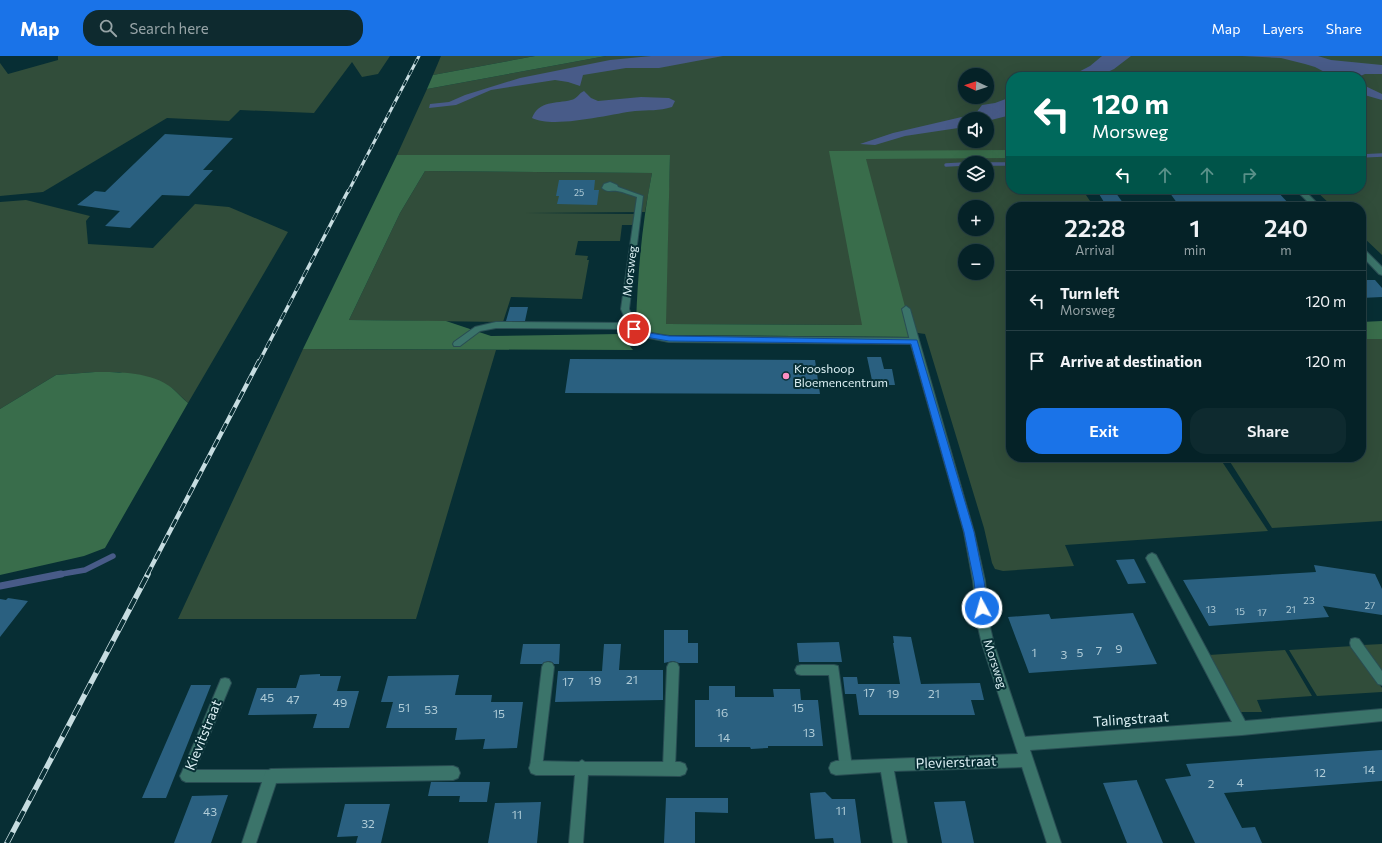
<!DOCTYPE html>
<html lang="en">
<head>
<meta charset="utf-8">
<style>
  :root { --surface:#052227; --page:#0e2a2f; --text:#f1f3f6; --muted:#97a4a7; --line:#263f44; --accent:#1a73e8 }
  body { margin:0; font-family:Commissioner,sans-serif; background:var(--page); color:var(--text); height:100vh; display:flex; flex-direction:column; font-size:15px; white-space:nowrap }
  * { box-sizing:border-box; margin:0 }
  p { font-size:13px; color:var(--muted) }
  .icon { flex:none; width:22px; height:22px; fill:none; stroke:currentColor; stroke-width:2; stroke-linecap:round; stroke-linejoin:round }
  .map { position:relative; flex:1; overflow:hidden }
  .panel { position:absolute; left:1006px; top:146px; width:360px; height:260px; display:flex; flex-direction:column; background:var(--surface); border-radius:16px; box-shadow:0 4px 16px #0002,0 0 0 1px var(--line) }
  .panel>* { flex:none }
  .banner { position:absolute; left:1006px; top:16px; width:360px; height:122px; border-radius:16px; box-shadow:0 4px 16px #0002,0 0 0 1px var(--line); background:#00695c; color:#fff; overflow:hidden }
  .needle { width:26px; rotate:273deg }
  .controls { position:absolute; left:958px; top:12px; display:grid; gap:8px }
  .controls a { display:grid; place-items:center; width:36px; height:36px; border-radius:50%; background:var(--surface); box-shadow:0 4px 16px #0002,0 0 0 1px var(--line); font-size:20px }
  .pin { position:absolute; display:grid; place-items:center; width:34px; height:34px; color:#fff; margin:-17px; border:2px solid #fff; border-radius:50%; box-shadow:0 1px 4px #0007 }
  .me { position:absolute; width:44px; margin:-22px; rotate:354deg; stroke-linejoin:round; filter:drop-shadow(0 0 3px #0008) }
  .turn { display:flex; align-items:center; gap:14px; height:84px; padding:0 20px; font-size:18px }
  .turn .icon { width:52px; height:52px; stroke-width:2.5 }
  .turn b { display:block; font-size:28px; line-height:34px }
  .lanes { display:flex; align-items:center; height:38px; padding:0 20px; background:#0003; justify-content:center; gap:20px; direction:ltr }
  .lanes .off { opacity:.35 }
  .eta { display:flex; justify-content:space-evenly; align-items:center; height:68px; text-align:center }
  .eta b { font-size:24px; font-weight:600; line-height:28px }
  .button { display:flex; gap:8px; margin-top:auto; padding:8px 20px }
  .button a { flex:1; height:46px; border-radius:16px; background:var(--accent); color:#fff; font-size:16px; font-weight:600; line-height:46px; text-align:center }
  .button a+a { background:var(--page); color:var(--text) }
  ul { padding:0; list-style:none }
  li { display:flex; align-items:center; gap:12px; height:60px; padding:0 20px; border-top:1px solid var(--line) }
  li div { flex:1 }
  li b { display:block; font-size:15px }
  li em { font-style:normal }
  header { display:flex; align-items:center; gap:24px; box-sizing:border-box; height:56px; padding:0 20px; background:var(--accent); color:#fff }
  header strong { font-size:19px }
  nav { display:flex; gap:22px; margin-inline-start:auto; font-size:14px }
  .search { width:280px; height:36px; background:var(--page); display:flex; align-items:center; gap:10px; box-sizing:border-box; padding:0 14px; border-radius:16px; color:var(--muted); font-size:15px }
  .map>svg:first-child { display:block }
  .green { fill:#314d3a; fill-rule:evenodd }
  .forest { fill:#396d4b }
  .water { fill:#485b88 }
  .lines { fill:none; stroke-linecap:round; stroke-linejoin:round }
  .stream-far2 { stroke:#485b88; stroke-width:3.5 }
  .stream-far1 { stroke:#485b88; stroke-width:5.5 }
  .stream { stroke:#485b88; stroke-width:7 }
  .building { fill:#2a6080 }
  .lane-casing { stroke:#294d53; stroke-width:2 }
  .street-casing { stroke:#294d53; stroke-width:2 }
  .lane { fill:#3b746a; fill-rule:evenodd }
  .street { fill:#3b746a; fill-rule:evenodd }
  .rail-far3-casing { stroke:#c6dce0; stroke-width:3 }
  .rail-far2-casing { stroke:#c6dce0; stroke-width:3.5 }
  .rail-far1-casing { stroke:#c6dce0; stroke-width:4.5 }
  .rail-casing { stroke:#c6dce0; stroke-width:5.5 }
  .rail-far3 { stroke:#072e34; stroke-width:2; stroke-dasharray:6; stroke-linecap:butt }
  .rail-far2 { stroke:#072e34; stroke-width:2.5; stroke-dasharray:8; stroke-linecap:butt }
  .rail-far1 { stroke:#072e34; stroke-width:3; stroke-dasharray:9; stroke-linecap:butt }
  .rail { stroke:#072e34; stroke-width:4; stroke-dasharray:12; stroke-linecap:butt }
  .route { fill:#1a73e8; stroke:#114b97 }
  .poi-dot { fill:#fc8fc2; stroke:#072e34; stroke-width:1.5 }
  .labels { text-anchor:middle; stroke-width:4; stroke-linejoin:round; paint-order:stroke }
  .far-number-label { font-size:9px; fill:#b0ccd7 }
  .number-label { font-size:10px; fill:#b0ccd7 }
  .street-label { font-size:12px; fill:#dcf0f4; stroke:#072e34 }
  .poi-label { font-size:12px; fill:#dcf0f4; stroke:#072e34; text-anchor:start }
  .near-number-label { font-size:12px; fill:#b0ccd7 }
  .near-street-label { font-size:14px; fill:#dcf0f4; stroke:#072e34 }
</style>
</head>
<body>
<header>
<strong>Map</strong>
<div class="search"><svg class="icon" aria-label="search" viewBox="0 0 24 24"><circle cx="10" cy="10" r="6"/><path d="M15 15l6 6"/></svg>Search here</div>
<nav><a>Map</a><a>Layers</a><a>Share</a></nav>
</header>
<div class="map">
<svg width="1382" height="787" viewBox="0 0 1382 787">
  <rect width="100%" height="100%" fill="#072e34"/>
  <!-- green -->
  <path class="green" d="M 58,0 L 390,0 L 378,18 L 362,21 L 352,6 L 314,57 L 240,54 L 229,65 L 167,62 L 43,136 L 0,140 L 0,7 L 8,18 L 58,4 Z
    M 441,0 L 535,0 L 433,19 Z
    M 606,0 L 1382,0 L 1382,199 L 1361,179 L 1361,151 L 1333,151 L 1314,133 L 1361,133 L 1361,21 L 1011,21 L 1011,133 L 1082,133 L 1094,151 L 1011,151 L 1011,401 L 1219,401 L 1268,475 L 1065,489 L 1074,510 L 1003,515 L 995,513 L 992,507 L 984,472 L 925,278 L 862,269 L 665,268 L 670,99 L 397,99 L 427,33 ZM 965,19 L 987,19 L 987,41 L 965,41 ZM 965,63 L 987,63 L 987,85 L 965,85 ZM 965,107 L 987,107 L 987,129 L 965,129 ZM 965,151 L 987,151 L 987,173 L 965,173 ZM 965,195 L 987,195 L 987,217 L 965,217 Z
    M 425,115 L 652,117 L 645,156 L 526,157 L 635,158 L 633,169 L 622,169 L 620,185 L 578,185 L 575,199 L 588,200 L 587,204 L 589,204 L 582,243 L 511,241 L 503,266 L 349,264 L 400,157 Z
    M 26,144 L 90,160 L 86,165 L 88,188 L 153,192 L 195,148 L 229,151 L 288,176 L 188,347 L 172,332 L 119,316 L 95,316 L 56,319 L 0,353 L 0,146 Z
    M 1361,283 L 1382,283 L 1382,465 L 1272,472 L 1227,401 L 1361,401 Z
    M 303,293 L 496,294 L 416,563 L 178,563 Z
    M 1382,588 L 1382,617 L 1363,589 Z
    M 1353,590 L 1382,632 L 1382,636 L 1317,640 L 1289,594 Z
    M 1285,594 L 1312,640 L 1257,644 L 1262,656 L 1241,656 L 1236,650 L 1209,599 Z"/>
  <!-- forest -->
  <path class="forest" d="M 535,0 L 606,0 L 427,33 L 433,19 Z
    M 1011,94 L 1011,102 L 866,103 L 913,281 L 663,279 L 646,275 L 636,266 C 638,215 642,167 652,117 L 425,115 L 400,157 L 349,264 L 446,265 L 491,280 L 620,278 L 633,294 L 303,293 L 397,99 L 670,99 L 666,268 L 862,269 L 829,95 Z
    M 1382,265 L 1382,283 L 1361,283 L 1361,266 Z
    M 95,316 C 120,316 152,316 172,332 C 178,337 183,343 188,347 L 105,492 L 84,500 L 0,519 L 0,353 L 56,319 Z"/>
  <!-- water -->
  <path class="water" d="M 651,0 L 723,0 L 659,12 L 626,12 L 583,19 L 580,30 L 568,26 L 555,24 L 491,34 L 456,49 L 429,52 L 430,48 L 449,46 L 465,39 L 520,22 L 610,4 Z
    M 1102,0 L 1131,0 L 1114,13 L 1097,21 L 1069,21 L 1090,10 Z
    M 1242,0 L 1318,0 L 1331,4 L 1382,9 L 1382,18 L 1365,18 L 1358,21 L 1334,21 L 1315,11 L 1305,8 L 1281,2 Z
    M 1361,28 L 1382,38 L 1382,44 L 1361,38 Z
    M 584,35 L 591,42 L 598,45 L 641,41 L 669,42 L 675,45 L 672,51 C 659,55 648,54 635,55 C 610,58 554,73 532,62 C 539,44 556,48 571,44 C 577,43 579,37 584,35 Z
    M 1011,41 L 1011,59 L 987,65 L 987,63 L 965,63 L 965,71 L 905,80 L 875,89 L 860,88 L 893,77 L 966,60 L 976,57 L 982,49 L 995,47 Z"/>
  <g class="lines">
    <!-- stream-far2 -->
    <path class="stream-far2" d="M 1361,100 L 1382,99
      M 987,108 L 1011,108
      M 946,109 L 965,108"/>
    <!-- stream-far1 -->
    <path class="stream-far1" d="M 56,519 L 85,514 L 113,500"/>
    <!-- stream -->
    <path class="stream" d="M 0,530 L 61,518"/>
  </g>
  <!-- building -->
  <path class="building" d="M 165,78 L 233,82 L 203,114 L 213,114 L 189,140 L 162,139 L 130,172 L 105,170 L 120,155 L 77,149 L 95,135 L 105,136 Z
    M 559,124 L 595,124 L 594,134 L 599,134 L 597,149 L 557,148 L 559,140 L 556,140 Z
    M 1096,133 L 1113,133 L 1126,151 L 1107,151 Z
    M 1167,133 L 1275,133 L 1292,151 L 1180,151 Z
    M 1361,224 L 1375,224 L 1382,232 L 1382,241 L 1361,242 Z
    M 510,251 L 528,251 L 525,265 L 506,265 Z
    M 867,301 L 881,301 L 884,313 L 892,313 L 895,329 L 873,329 Z
    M 570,303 L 815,304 L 820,338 L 565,337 Z
    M 1134,503 L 1146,527 L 1128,528 L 1116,504 Z
    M 1314,509 L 1375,518 L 1382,533 L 1382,559 L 1323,550 L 1329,561 L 1209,570 L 1183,524 L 1316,516 Z
    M 8,542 L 28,545 L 0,581 L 0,543 L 6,544 Z
    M 1133,557 L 1157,608 L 1029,617 L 1008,561 L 1049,558 L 1051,563 Z
    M 664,574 L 688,574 L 688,587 L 698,587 L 698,607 L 679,607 L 673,605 L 664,607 Z
    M 893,580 L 911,581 L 921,628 L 980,627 L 984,644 L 971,644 L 975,659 L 859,659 L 856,638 L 845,638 L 843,621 L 857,621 L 858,628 L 900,628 L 893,587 L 894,587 Z
    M 839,586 L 842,606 L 799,606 L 797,587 Z
    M 523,588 L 560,588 L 559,608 L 554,608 L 552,606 L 548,605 L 542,608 L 520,608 Z
    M 604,588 L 621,588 L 619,614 L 663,614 L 663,644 L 555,646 L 558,615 L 602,615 Z
    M 320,618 L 320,620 L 341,620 L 337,635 L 359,635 L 349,672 L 313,672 L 317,658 L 248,659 L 257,632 L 296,632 L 300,619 Z
    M 459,619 L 455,639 L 492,639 L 491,646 L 523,646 L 517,692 L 483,693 L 485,683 L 455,684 L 457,672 L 386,672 L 393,646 L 381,646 L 388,620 Z
    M 191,629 L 211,629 L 166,742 L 142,742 Z
    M 709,630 L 735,630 L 735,641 L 774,641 L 773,633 L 800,633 L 801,644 L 818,644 L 823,690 L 768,690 L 768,692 L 751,693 L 750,691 L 695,691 L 695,644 L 709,644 Z
    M 1382,694 L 1382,725 L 1224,737 L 1242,772 L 1255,771 L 1262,787 L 1195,787 L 1165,723 L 1191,720 L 1186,708 Z
    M 1137,724 L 1137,725 L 1163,787 L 1127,787 L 1103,727 Z
    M 431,726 L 490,726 L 487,746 L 459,746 L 460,740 L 428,740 Z
    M 825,736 L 832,743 L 855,743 L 861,787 L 834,787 L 833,782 L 815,783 L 810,737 Z
    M 228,739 L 211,787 L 174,787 L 192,740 Z
    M 666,742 L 728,742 L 728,757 L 695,756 L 695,787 L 664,787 Z
    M 965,745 L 974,787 L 942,787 L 934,746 Z
    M 541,746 L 537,787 L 488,787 L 495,747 Z
    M 345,748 L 390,748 L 381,787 L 356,787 L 358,780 L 337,781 Z"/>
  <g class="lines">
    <!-- lane casing -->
    <g class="lane-casing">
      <path id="lane" d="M 610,126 L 617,129 L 618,131 L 643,140 L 629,253 C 637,276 647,277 669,280 L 914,282 L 918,285 L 914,288 L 669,286 L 644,281 L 627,273 L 496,272 L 480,275 L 460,290 L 454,290 L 453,288 L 454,286 L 475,271 L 496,266 L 627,267 L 621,253 L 637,141 C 630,139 624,136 617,135 C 611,134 608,137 602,132 L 604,128 Z
        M 1355,582 L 1359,583 L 1382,615 L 1382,629 L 1378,628 L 1351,591 L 1350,587 L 1351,583 Z
        M 548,606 L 552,607 L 554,611 L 542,712 L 540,716 L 536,718 L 532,716 L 530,712 L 542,611 L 544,607 Z
        M 673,606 L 677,607 L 679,611 L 675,712 L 673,716 L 669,718 L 665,716 L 663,712 L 667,611 L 669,607 Z
        M 801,609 L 834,609 L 838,610 L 852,711 L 850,715 L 846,717 L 842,715 L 840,711 L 829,619 L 801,619 L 797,618 L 795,614 L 797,610 Z
        M 225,622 L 229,623 L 231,627 L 195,714 L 271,714 L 275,716 L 277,720 L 275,724 L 271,726 L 186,726 L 182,724 L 180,720 L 182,716 L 221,623 Z"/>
    </g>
    <!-- street casing -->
    <g class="street-casing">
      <path id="street" d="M 1295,133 L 1303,133 L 1321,151 L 1313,151 Z
        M 1361,193 L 1364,193 L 1382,211 L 1382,219 L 1379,218 L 1361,199 Z
        M 906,250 L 910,253 L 974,476 L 985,525 L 990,571 L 994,588 L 1025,681 L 1232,666 L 1146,502 L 1148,499 L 1152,497 L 1156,499 L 1245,665 L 1382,653 L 1382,665 L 1242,679 L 1030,694 L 1061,787 L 1047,787 L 1022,711 L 894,715 L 907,787 L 893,787 L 881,716 L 836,719 L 831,717 L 829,712 L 831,707 L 836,705 L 1018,698 L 982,588 L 978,571 L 973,525 L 964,476 L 910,285 L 902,253 Z
        M 582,704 L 585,706 L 680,706 L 685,708 L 687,713 L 685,718 L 680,720 L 588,719 L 583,787 L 569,787 L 575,719 L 536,719 L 531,717 L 529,712 L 531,707 L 536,705 L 579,706 Z
        M 453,710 L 458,712 L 460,717 L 458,722 L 453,724 L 276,727 L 256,787 L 242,787 L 264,720 L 266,715 L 271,713 Z"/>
    </g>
    <!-- lane -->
    <use href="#lane" class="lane"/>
    <!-- street -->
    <use href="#street" class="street"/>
    <!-- rail-far3 casing -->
    <g class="rail-far3-casing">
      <path id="rail-far3" d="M 348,136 L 419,0"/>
    </g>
    <!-- rail-far2 casing -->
    <g class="rail-far2-casing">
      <path id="rail-far2" d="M 259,306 L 348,135"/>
    </g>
    <!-- rail-far1 casing -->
    <g class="rail-far1-casing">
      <path id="rail-far1" d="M 147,519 L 259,305"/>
    </g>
    <!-- rail casing -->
    <g class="rail-casing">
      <path id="rail" d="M 7,787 L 148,518"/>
    </g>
    <!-- rail-far3 -->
    <use href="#rail-far3" class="rail-far3"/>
    <!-- rail-far2 -->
    <use href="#rail-far2" class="rail-far2"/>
    <!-- rail-far1 -->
    <use href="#rail-far1" class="rail-far1"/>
    <!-- rail -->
    <use href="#rail" class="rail"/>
  </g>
  <!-- route -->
  <path class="route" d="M 634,270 L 649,277 L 669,280 L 917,284 L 974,476 L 984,525 L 988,552 L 986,556 L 982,557 L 978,556 L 977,552 L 974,525 L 964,476 L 911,288 L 669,285 L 645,281 L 632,275 L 630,273 Z"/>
  <!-- markers -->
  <circle class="poi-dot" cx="786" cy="320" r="4"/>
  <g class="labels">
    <!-- far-number labels -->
    <g class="far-number-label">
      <text x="579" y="140">25</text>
    </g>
    <!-- number labels -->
    <g class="number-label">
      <text x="1309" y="548">23</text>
      <text x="1370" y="553">27</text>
      <text x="1211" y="557">13</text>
      <text x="1291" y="557">21</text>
      <text x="1240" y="559">15</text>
      <text x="1262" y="560">17</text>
    </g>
    <!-- street labels -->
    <g class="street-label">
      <text transform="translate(630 215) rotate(-83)" y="4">Morsweg</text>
      <text transform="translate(995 608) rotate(72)" y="4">Morsweg</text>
    </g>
    <!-- poi labels -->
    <g class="poi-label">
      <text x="794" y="317">Krooshoop<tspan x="794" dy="14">Bloemencentrum</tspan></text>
    </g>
    <!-- near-number labels -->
    <g class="near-number-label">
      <text x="1119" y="597">9</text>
      <text x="1099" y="599">7</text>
      <text x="1034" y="601">1</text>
      <text x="1080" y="601">5</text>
      <text x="1064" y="603">3</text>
      <text x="632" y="628">21</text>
      <text x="595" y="629">19</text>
      <text x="568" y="630">17</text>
      <text x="869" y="641">17</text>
      <text x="893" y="642">19</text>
      <text x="934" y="642">21</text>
      <text x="267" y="646">45</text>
      <text x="293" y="648">47</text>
      <text x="340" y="651">49</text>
      <text x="404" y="656">51</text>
      <text x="798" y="656">15</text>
      <text x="431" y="658">53</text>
      <text x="722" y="661">16</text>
      <text x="499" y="662">15</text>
      <text x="809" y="681">13</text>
      <text x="724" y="686">14</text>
      <text x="1369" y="718">14</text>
      <text x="1320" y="721">12</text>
      <text x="1240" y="731">4</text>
      <text x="1211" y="732">2</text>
      <text x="841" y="759">11</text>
      <text x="210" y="760">43</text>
      <text x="517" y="763">11</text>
      <text x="368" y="772">32</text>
    </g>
    <!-- near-street labels -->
    <g class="near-street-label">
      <text transform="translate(1131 663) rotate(-4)" y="5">Talingstraat</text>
      <text transform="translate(203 679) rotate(-68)" y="5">Kievitstraat</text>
      <text transform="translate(956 706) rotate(-2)" y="5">Plevierstraat</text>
    </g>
  </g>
</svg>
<div class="controls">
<a><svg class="needle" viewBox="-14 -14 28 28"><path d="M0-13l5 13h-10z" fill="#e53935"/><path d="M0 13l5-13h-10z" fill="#97a4a7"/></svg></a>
<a><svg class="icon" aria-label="sound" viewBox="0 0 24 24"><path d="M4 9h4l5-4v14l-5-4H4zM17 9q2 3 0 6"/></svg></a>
<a><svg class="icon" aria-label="layers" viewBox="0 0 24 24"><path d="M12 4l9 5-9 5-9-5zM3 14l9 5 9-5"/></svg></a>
<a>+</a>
<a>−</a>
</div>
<div class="pin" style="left:634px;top:273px;background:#d93025"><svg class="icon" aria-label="arrive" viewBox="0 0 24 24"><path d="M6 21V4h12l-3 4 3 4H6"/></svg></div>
<svg class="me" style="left:982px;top:552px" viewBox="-20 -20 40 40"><circle r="17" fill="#1a73e8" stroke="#fff" stroke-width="3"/><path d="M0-11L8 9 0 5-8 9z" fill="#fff"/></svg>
<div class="banner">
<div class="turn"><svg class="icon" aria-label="left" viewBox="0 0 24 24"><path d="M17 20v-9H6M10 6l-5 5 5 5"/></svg><div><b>120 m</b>Morsweg</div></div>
<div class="lanes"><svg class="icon" aria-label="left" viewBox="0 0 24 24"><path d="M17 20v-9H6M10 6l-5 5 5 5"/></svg><svg class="icon off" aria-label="ahead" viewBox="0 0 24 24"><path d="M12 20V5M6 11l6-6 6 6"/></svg><svg class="icon off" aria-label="ahead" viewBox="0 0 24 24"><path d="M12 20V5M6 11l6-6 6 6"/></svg><svg class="icon off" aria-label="right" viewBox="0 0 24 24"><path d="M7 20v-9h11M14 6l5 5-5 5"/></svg></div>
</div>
<section class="panel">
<div class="eta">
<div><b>22:28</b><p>Arrival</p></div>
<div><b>1</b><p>min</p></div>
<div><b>240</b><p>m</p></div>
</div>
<ul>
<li><svg class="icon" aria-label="left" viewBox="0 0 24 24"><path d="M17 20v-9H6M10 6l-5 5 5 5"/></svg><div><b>Turn left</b><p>Morsweg</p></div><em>120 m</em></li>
<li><svg class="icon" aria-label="arrive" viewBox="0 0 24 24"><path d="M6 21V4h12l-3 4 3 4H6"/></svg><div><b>Arrive at destination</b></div><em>120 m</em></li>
</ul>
<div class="button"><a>Exit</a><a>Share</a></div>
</section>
</div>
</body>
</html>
